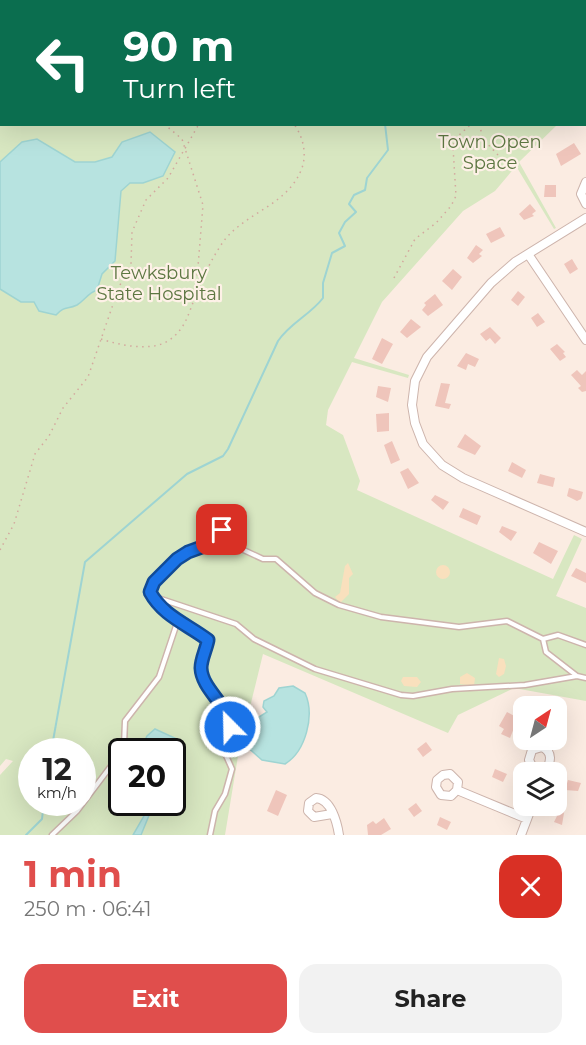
<!DOCTYPE html>
<html lang="en">
<head>
<meta charset="utf-8">
<style>
  :root { --surface:#fff; --page:#f2f2f2; --text:#222; --muted:#767676; --accent:#e04e4c }
  body { margin:0; font-family:Montserrat,sans-serif; background:var(--page); color:var(--text); height:100vh; display:flex; flex-direction:column; font-size:22px; white-space:nowrap }
  * { box-sizing:border-box; margin:0 }
  p { font-size:20px; color:var(--muted) }
  .icon { flex:none; width:33px; height:33px; fill:none; stroke:currentColor; stroke-width:2; stroke-linecap:round; stroke-linejoin:round }
  .map { position:relative; height:835px; overflow:hidden }
  .drawer { display:flex; flex-direction:column; background:var(--surface); flex:1 }
  .drawer>* { flex:none }
  .banner { position:absolute; left:0px; top:0px; width:586px; height:126px; box-shadow:0 6px 24px #0002; background:#0b6e4f; color:#fff; overflow:hidden }
  .needle { width:39px; rotate:36deg }
  .tools { position:absolute; left:513px; top:696px; display:grid; gap:12px }
  .tools a { display:grid; place-items:center; width:54px; height:54px; border-radius:12px; background:var(--surface); box-shadow:0 6px 24px #0002; font-size:30px }
  .speed { position:absolute; left:18px; top:738px; display:flex; gap:12px; font-size:30px; font-weight:700; text-align:center }
  .speed>* { display:grid; place-content:center; width:78px; height:78px; border-radius:50%; background:var(--surface); box-shadow:0 6px 24px #0002; line-height:1 }
  .speed small { font-size:15px; font-weight:400 }
  .speed .limit { border:3px solid #111; border-radius:9px; background:#fff; color:#111 }
  .pin { position:absolute; display:grid; place-items:center; width:51px; height:51px; color:#fff; margin:-26px; border-radius:12px; box-shadow:0 3px 9px #0006 }
  .me { position:absolute; width:66px; margin:-33px; rotate:337deg; stroke-linejoin:round; filter:drop-shadow(0 0 4px #0008) }
  .turn { display:flex; align-items:center; gap:21px; height:126px; padding:0 24px; font-size:27px }
  .turn .icon { width:78px; height:78px; stroke-width:2.5 }
  .turn b { display:block; font-size:42px; line-height:51px }
  .round { display:grid; place-items:center; flex:none; width:63px; height:63px; border-radius:18px; background:var(--page) }
  .headline { display:flex; align-items:center; justify-content:space-between; height:102px; padding:0 24px }
  h1 { font-size:36px; font-weight:700; line-height:45px; color:var(--accent) }
  .button { display:flex; gap:12px; margin-top:auto; padding:12px 24px }
  .button a { flex:1; height:69px; border-radius:18px; background:var(--accent); color:#fff; font-size:24px; font-weight:700; line-height:69px; text-align:center }
  .button a+a { background:var(--page); color:var(--text) }
  .map>svg:first-child { display:block }
  .green { fill:#d8e7c1; fill-rule:evenodd }
  .sand { fill:#f9e0bd }
  .water { fill:#b7e3e0; stroke:#9ed4d2; stroke-width:1.5 }
  .lines { fill:none; stroke-linecap:round; stroke-linejoin:round }
  .stream { stroke:#9ed4d2; stroke-width:2 }
  .building { fill:#efc5bb }
  .service-casing { stroke:#cdb4ac; stroke-width:7 }
  .minor-casing { stroke:#cdb4ac; stroke-width:10 }
  .path { stroke:#d3a89e; stroke-width:1.5; stroke-dasharray:1.5 4.5; stroke-linecap:butt }
  .service { stroke:#fff; stroke-width:4 }
  .minor { stroke:#fff; stroke-width:8 }
  .route-casing { stroke:#114b97; stroke-width:15 }
  .route { stroke:#1a73e8; stroke-width:10 }
  .labels { text-anchor:middle; stroke-width:4.5; stroke-linejoin:round; paint-order:stroke }
  .park-label { font-size:18px; fill:#5d7742; stroke:#fef1e7 }
</style>
</head>
<body>
<div class="map">
<svg width="586" height="835" viewBox="0 0 586 835">
  <rect width="100%" height="100%" fill="#fbece2"/>
  <!-- green -->
  <path class="green" d="M 0,0 L 586,0 L 586,105 L 585,2 L 2,2 L 2,124 L 557,125 L 519,162 L 556,228 L 554,229 L 516,166 L 495,191 L 463,211 L 382,302 L 354,358 L 409,375 L 408,378 L 352,362 L 328,410 L 326,425 L 343,435 L 360,481 L 357,490 L 553,579 L 574,535 L 582,539 L 556,596 L 586,608 L 586,701 L 514,688 L 458,715 L 448,733 L 263,654 L 238,756 L 225,835 L 0,835 L 0,775 L 13,761 L 6,759 L 0,766 ZM 32,752 L 82,752 L 82,802 L 32,802 ZM 122,752 L 172,752 L 172,802 L 122,802 Z"/>
  <!-- sand -->
  <path class="sand" d="M 348,563 L 353,574 L 349,578 L 349,594 L 340,603 L 335,597 L 340,593 L 345,566 Z
    M436 572a7 7 0 1 1 14 0a7 7 0 1 1-14 0Z
    M 499,658 L 504,659 L 506,666 L 504,674 L 499,677 L 496,674 Z
    M 467,673 L 475,678 L 474,686 L 460,684 L 460,677 Z
    M 403,677 L 417,677 L 421,682 L 417,687 L 404,686 L 401,681 Z"/>
  <!-- water -->
  <path class="water" d="M 150,132 L 175,152 L 163,176 L 143,183 L 130,183 L 121,191 L 115,261 L 102,274 L 97,290 C 88,293 85,300 77,305 C 67,310 65,305 56,315 L 39,311 L 34,302 L 21,302 L 0,289 L 0,162 L 22,142 L 37,139 L 75,162 L 95,162 L 112,157 L 122,142 Z
    M 293,686 L 305,693 C 315,715 306,751 285,764 L 262,760 L 245,745 L 243,729 L 246,724 L 256,726 L 259,717 L 267,712 L 263,707 L 264,701 L 274,696 L 279,688 Z
    M 155,729 L 177,739 L 181,745 L 179,758 L 173,768 L 172,752 L 140,751 L 147,736 Z
    M 152,802 L 154,803 L 141,835 L 133,835 Z"/>
  <g class="lines">
    <!-- stream -->
    <path class="stream" d="M 269,0 L 273,2
      M 51,752 L 85,562 L 187,474 L 223,456 L 228,449 L 278,341 C 290,323 310,315 323,298 L 323,283 L 332,253 L 345,246 L 339,233 L 345,222 L 356,212 L 349,204 L 354,195 L 365,190 L 367,178 L 388,150 L 385,124
      M 26,835 L 42,819 L 44,802"/>
  </g>
  <!-- building -->
  <path class="building" d="M 574,143 L 581,154 L 561,166 L 556,154 Z
    M 545,185 L 556,185 L 556,197 L 544,197 Z
    M 530,204 L 536,211 L 532,214 L 534,216 L 524,220 L 519,214 Z
    M 500,227 L 505,236 L 491,243 L 486,234 Z
    M 476,245 L 483,250 L 479,254 L 482,256 L 473,263 L 467,258 Z
    M 572,259 L 578,269 L 570,274 L 564,264 Z
    M 453,269 L 462,277 L 452,290 L 442,281 Z
    M 518,291 L 525,297 L 518,306 L 511,300 Z
    M 435,294 L 443,305 L 428,316 L 422,310 L 426,305 L 424,303 Z
    M 538,313 L 545,322 L 537,327 L 531,318 Z
    M 411,319 L 421,327 L 407,338 L 400,332 Z
    M 490,327 L 501,338 L 495,344 L 490,338 L 486,341 L 480,334 Z
    M 382,338 L 393,344 L 382,364 L 372,359 Z
    M 557,344 L 565,352 L 563,353 L 566,357 L 560,361 L 550,349 Z
    M 466,353 L 479,359 L 475,367 L 468,364 L 466,370 L 457,366 Z
    M 577,370 L 582,375 L 586,371 L 586,391 L 582,392 L 578,388 L 581,386 L 571,375 Z
    M 441,383 L 450,384 L 445,403 L 451,404 L 449,409 L 435,406 Z
    M 378,386 L 391,388 L 388,402 L 376,397 Z
    M 389,413 L 389,431 L 377,432 L 376,414 Z
    M 465,434 L 481,446 L 475,455 L 457,447 Z
    M 392,441 L 400,460 L 391,464 L 384,445 Z
    M 512,462 L 526,470 L 522,478 L 508,471 Z
    M 408,468 L 419,483 L 408,489 L 400,472 Z
    M 540,474 L 555,478 L 553,487 L 537,483 Z
    M 569,488 L 583,492 L 581,499 L 577,501 L 567,496 Z
    M 435,495 L 449,502 L 443,510 L 431,500 Z
    M 463,508 L 481,516 L 477,525 L 459,517 Z
    M 502,526 L 517,532 L 511,541 L 499,532 Z
    M 539,542 L 558,551 L 551,564 L 533,553 Z
    M 576,568 L 586,573 L 586,583 L 571,576 Z
    M 507,712 L 518,718 L 510,738 L 501,734 L 504,729 L 499,726 Z
    M 426,742 L 432,750 L 423,757 L 417,749 Z
    M 495,769 L 507,774 L 503,782 L 492,777 Z
    M 568,780 L 581,783 L 578,791 L 565,790 Z
    M 276,790 L 287,795 L 278,816 L 267,811 Z
    M 416,803 L 422,811 L 414,817 L 408,809 Z
    M 557,804 L 565,807 L 562,825 L 554,822 L 557,816 L 552,814 Z
    M 440,817 L 451,822 L 447,830 L 437,825 Z
    M 384,818 L 391,829 L 381,835 L 368,835 L 367,825 L 373,821 L 376,824 Z"/>
  <g class="lines">
    <!-- service casing -->
    <g class="service-casing">
      <path id="service" d="M 210,544 L 235,546 L 263,559 L 276,559 L 315,593 L 339,605 L 381,617 L 459,627 L 507,621 L 543,639 L 558,635 L 586,645
        M 154,598 L 150,592 L 154,582 L 178,559 L 188,552 L 210,544 L 222,530 L 226,531 L 239,546
        M 177,622 L 208,640 L 201,665 L 202,674 L 229,718 L 230,727 L 224,751 L 232,769 L 225,794 L 215,811 L 210,835
        M 543,639 L 546,652 L 577,676 L 586,678
        M 52,835 L 77,811 L 120,754 L 124,745 L 125,721 L 159,677 L 177,623 L 155,602 L 155,597 L 236,624 L 254,639 L 315,669 L 401,695 L 413,696 L 452,689 L 525,685 L 577,676"/>
    </g>
    <!-- minor casing -->
    <g class="minor-casing">
      <path id="minor" d="M 586,182 L 581,194 L 586,204
        M 586,218 L 515,262 L 491,283 L 427,357 L 415,381 L 412,405 L 415,423 L 423,444 L 442,465 L 463,478 L 586,532
        M 528,254 L 586,340
        M 542,747 C 554,753 550,762 546,772 L 532,766 L 529,760 L 532,750 Z
        M 457,790 L 451,796 L 441,795 L 436,787 L 437,780 L 443,775 L 450,774 L 458,782 L 457,790 L 527,819
        M 332,814 L 314,817 L 308,811 L 309,803 L 316,798 C 331,799 337,822 339,835
        M 521,835 L 532,806"/>
    </g>
    <!-- path -->
    <path class="path" d="M 214,0 L 216,2
      M 490,2 L 490,0
      M 585,14 L 586,14
      M 0,44 L 2,45
      M 164,124 L 182,139 L 203,205 L 196,291
      M 480,124 L 482,138 L 498,155
      M 394,278 L 415,239 L 436,223 L 451,206 L 456,196 L 453,147 L 455,139 L 471,124
      M 101,339 C 119,345 150,352 168,341 C 186,329 188,314 196,295 C 203,277 212,258 223,242 C 245,212 288,206 302,168 C 307,153 303,137 294,124
      M 0,550 L 14,524 L 35,454 L 49,436 L 63,408 L 88,377 L 119,287 L 131,264 L 132,232 L 146,200 L 168,178 L 199,124"/>
    <!-- service -->
    <use href="#service" class="service"/>
    <!-- minor -->
    <use href="#minor" class="minor"/>
  </g>
  <g class="lines">
    <!-- route casing -->
    <g class="route-casing">
      <path id="route" d="M 222,530 L 210,544 L 188,552 L 177,559 L 154,582 L 150,592 C 163,616 187,624 208,640 C 206,650 201,659 201,668 C 202,690 229,705 230,727"/>
    </g>
    <!-- route -->
    <use href="#route" class="route"/>
  </g>
  <g class="labels">
    <!-- park labels -->
    <g class="park-label">
      <text x="490" y="148">Town Open<tspan x="490" dy="21">Space</tspan></text>
      <text x="159" y="279">Tewksbury<tspan x="159" dy="21">State Hospital</tspan></text>
    </g>
  </g>
</svg>
<div class="tools">
<a><svg class="needle" viewBox="-14 -14 28 28"><path d="M0-13l5 13h-10z" fill="#e53935"/><path d="M0 13l5-13h-10z" fill="#767676"/></svg></a>
<a><svg class="icon" aria-label="layers" viewBox="0 0 24 24"><path d="M12 4l9 5-9 5-9-5zM3 14l9 5 9-5"/></svg></a>
</div>
<div class="speed"><div>12<small>km/h</small></div><div class="limit">20</div></div>
<div class="pin" style="left:222px;top:530px;background:#d93025"><svg class="icon" aria-label="arrive" viewBox="0 0 24 24"><path d="M6 21V4h12l-3 4 3 4H6"/></svg></div>
<svg class="me" style="left:230px;top:727px" viewBox="-20 -20 40 40"><circle r="17" fill="#1a73e8" stroke="#fff" stroke-width="3"/><path d="M0-11L8 9 0 5-8 9z" fill="#fff"/></svg>
<div class="banner">
<div class="turn"><svg class="icon" aria-label="left" viewBox="0 0 24 24"><path d="M17 20v-9H6M10 6l-5 5 5 5"/></svg><div><b>90 m</b>Turn left</div></div>
</div>
</div>
<section class="drawer">
<div class="headline"><div><h1>1 min</h1><p>250 m · 06:41</p></div><a class="round" style="background:#d93025;color:#fff"><svg class="icon" aria-label="close" viewBox="0 0 24 24"><path d="M6 6l12 12M18 6L6 18"/></svg></a></div>
<div class="button"><a>Exit</a><a>Share</a></div>
</section>
</body>
</html>
